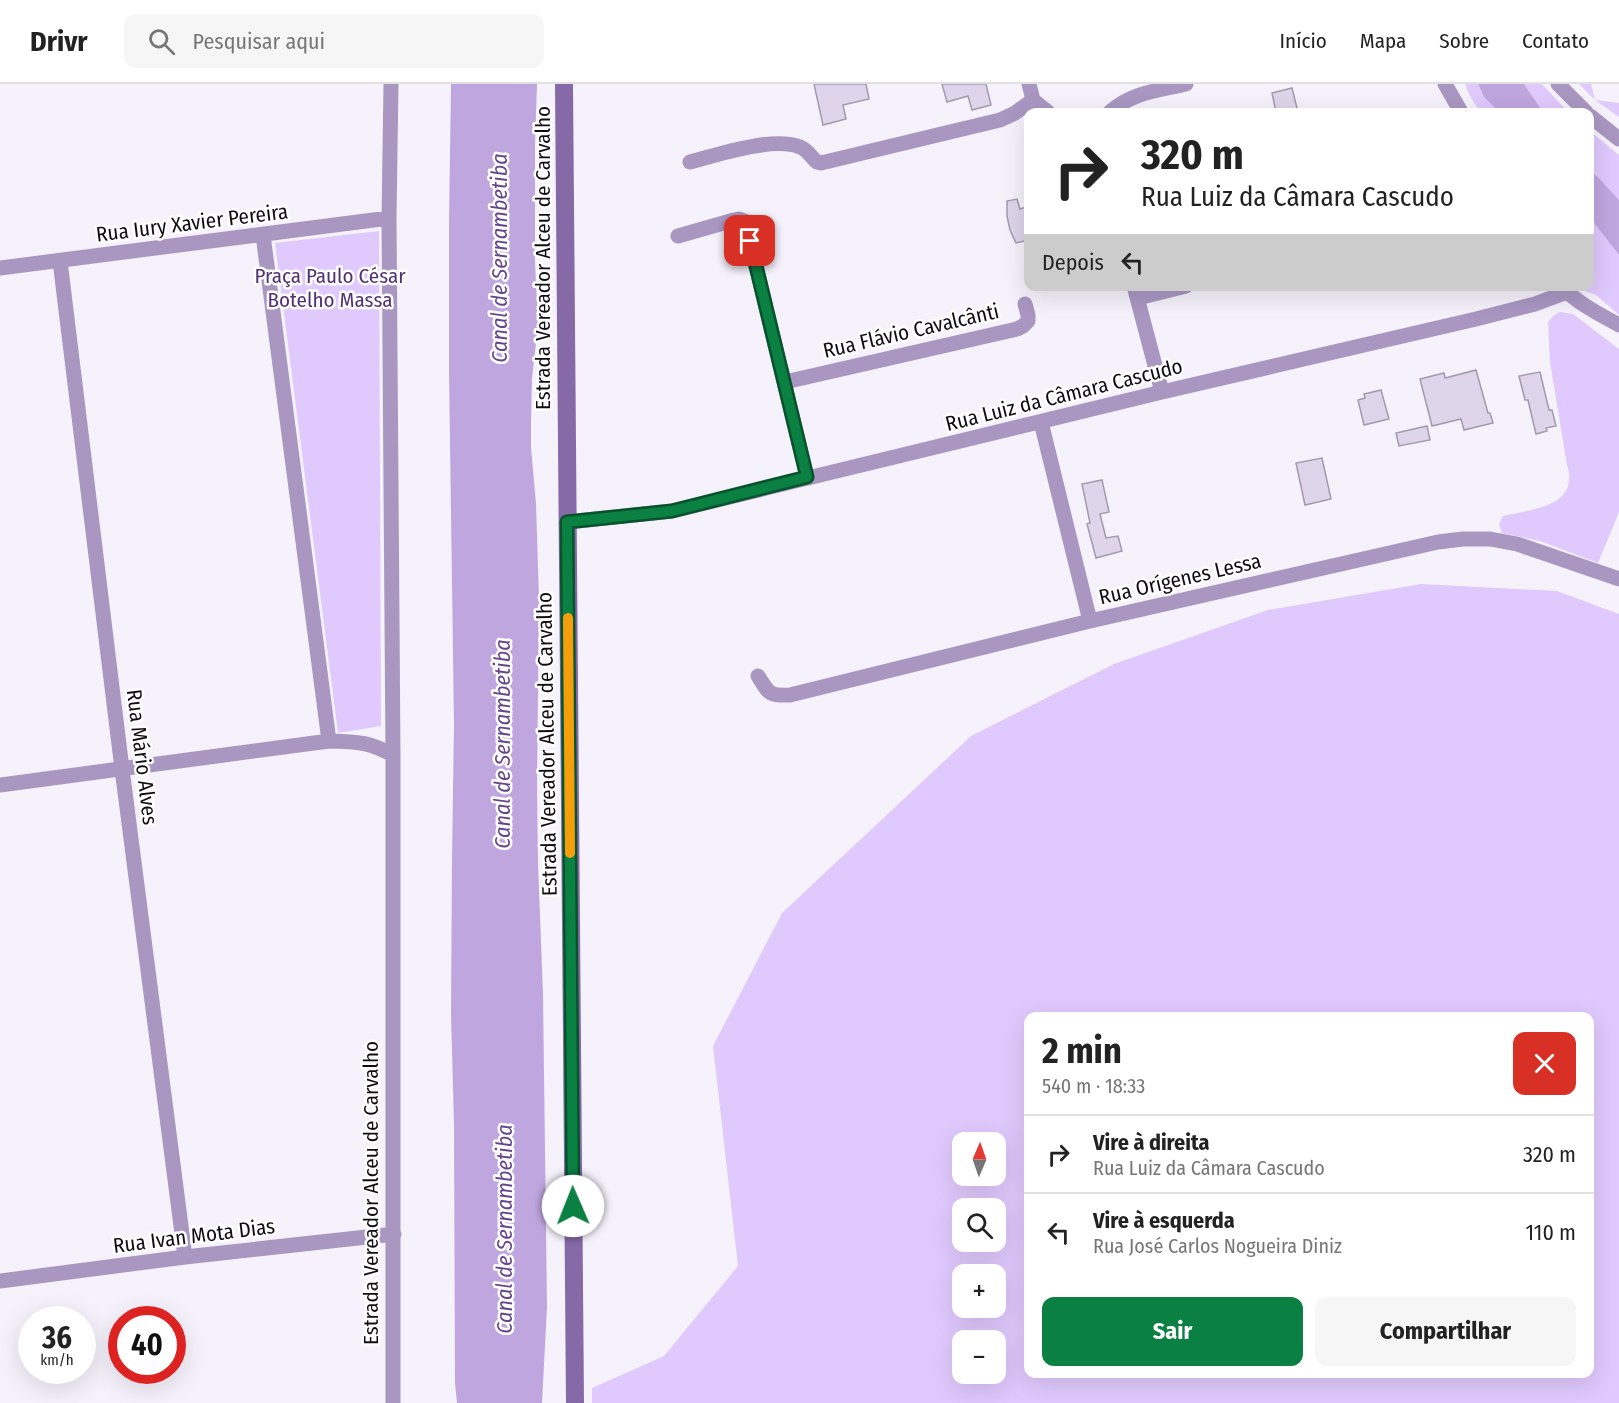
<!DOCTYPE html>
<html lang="pt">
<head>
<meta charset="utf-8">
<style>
  :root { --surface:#fff; --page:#f6f6f6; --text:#222; --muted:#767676; --line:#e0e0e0; --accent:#0b8043 }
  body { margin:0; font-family:"Fira Sans Condensed",sans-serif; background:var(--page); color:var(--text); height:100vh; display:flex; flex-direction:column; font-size:22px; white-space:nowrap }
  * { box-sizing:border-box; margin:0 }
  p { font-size:20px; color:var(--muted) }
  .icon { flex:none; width:33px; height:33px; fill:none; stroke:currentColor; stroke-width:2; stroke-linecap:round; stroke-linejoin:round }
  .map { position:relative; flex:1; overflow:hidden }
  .panel { position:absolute; left:1024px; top:928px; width:570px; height:366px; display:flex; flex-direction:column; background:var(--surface); border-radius:12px; box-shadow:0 6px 24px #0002 }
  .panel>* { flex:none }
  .guide { position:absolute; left:1024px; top:24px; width:570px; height:183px; border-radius:12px; box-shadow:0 6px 24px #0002; background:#fff; color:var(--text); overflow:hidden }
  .needle { width:39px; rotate:2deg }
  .buttons { position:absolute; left:952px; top:1048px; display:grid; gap:12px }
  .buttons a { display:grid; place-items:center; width:54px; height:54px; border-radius:12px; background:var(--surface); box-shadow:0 6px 24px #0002; font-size:30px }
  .speed { position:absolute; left:18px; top:1222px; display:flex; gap:12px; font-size:30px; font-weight:700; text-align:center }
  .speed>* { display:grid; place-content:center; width:78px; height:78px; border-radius:50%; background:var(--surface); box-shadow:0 6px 24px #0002; line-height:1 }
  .speed small { font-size:15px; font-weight:400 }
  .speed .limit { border:9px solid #d22; background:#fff; color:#111 }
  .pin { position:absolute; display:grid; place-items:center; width:51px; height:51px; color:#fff; margin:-26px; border-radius:12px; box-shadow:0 3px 9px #0006 }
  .me { position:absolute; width:66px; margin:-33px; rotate:359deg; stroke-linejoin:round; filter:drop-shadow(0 0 4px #0008) }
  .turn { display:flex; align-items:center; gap:21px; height:126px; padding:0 18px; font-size:27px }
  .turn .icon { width:78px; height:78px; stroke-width:2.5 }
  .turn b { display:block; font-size:42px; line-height:51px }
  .then { display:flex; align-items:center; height:57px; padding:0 18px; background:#0003; gap:12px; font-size:22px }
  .round { display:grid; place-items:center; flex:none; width:63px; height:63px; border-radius:12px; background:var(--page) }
  .summary { display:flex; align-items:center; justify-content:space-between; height:102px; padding:0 18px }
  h1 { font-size:36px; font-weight:700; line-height:45px }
  .action { display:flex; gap:12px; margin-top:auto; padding:12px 18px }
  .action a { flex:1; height:69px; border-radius:12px; background:var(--accent); color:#fff; font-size:24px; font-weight:700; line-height:69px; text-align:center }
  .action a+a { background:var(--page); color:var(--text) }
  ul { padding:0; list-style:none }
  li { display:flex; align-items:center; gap:18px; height:78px; padding:0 18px; border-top:2px solid var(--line) }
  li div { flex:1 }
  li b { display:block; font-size:22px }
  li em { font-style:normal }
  header { display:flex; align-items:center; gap:36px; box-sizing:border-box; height:84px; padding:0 30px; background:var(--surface); border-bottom:2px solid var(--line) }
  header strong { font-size:28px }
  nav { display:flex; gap:33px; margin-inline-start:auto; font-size:21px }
  .search { width:420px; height:54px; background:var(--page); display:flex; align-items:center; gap:15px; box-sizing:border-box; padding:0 21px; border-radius:12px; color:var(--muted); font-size:22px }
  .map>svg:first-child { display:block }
  .green { fill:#e0c9fd; fill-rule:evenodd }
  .water { fill:#bfa6df }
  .building { fill:#ded5eb; stroke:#a39ab0; stroke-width:1.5 }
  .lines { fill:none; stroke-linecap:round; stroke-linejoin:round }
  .street { stroke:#a997c2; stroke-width:15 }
  .secondary { stroke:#8669a7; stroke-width:18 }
  .route-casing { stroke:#07532c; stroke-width:15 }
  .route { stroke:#0b8043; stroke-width:10 }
  .slow { stroke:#f59e0b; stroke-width:10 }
  .labels { text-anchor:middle; stroke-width:5; stroke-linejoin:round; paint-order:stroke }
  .street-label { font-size:21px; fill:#0f0c13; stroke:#fff }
  .park-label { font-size:21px; fill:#523174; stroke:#fff }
  .water-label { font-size:22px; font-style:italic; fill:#66458a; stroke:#fff }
</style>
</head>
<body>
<header>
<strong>Drivr</strong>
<div class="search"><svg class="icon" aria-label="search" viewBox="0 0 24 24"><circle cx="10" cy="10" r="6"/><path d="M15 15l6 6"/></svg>Pesquisar aqui</div>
<nav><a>Início</a><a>Mapa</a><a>Sobre</a><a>Contato</a></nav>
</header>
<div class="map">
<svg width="1619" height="1319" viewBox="0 0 1619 1319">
  <rect width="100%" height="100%" fill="#f6f2fc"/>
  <!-- green -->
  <path class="green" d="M 1465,0 L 1478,0 L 1484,13 L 1494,23 L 1495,28 L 1480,28 L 1470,12 Z
    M 1524,0 L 1542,0 L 1568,28 L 1543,28 Z
    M 1579,0 L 1591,0 L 1595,16 L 1619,19 L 1619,33 L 1595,16 Z
    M 1590,47 L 1619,71 L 1619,116 L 1598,93 L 1590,87 Z
    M 1590,134 L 1619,171 L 1619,231 L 1596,211 L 1574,203 L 1590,202 Z
    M 379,147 L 381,642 L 338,649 L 275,159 Z
    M 1560,228 L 1573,230 L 1619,265 L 1619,428 L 1598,479 L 1540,457 L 1502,449 L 1499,440 L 1503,432 C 1532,425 1580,423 1567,381 L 1550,278 L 1548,238 L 1553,232 Z
    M 1421,500 L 1557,507 L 1619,530 L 1619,1319 L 592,1319 L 592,1304 L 664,1272 L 738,1182 L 713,962 L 782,829 L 971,652 L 1114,580 L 1268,526 ZM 1029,933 L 1590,933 L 1590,1290 L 1029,1290 ZM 963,1059 L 996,1059 L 996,1092 L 963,1092 ZM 963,1125 L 996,1125 L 996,1158 L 963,1158 ZM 963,1191 L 996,1191 L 996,1224 L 963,1224 ZM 963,1257 L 996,1257 L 996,1290 L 963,1290 Z"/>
  <!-- water -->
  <path class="water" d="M 451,0 L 537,0 L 535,61 L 535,178 L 538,241 L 532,294 L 531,338 L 531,363 L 536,420 L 539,515 L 537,701 L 538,779 L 543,910 L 547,1223 L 542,1319 L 457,1319 L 455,1299 L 454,1040 L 451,930 L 452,775 L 454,641 L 449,287 L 449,141 Z
    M 1478,0 L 1524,0 L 1543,28 L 1495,28 L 1494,23 L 1484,13 Z
    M 1590,87 L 1598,93 L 1619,116 L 1619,171 L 1590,134 Z"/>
  <!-- building -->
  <path class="building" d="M 814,0 L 866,0 L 869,15 L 843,21 L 846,35 L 823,41 Z
    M 942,0 L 986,0 L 991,21 L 972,26 L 968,12 L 947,18 Z
    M 1292,4 L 1298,28 L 1276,28 L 1272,9 Z
    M 1017,115 L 1020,125 L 1029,122 L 1029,156 L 1016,159 L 1010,146 L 1007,132 L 1007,117 Z
    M 1476,286 L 1488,329 L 1490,329 L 1493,339 L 1464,346 L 1461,335 L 1432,342 L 1420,295 L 1444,289 L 1445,294 Z
    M 1540,288 L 1549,326 L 1552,326 L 1556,342 L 1546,344 L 1547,347 L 1536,350 L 1528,316 L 1525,316 L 1519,292 Z
    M 1381,306 L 1389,335 L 1364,341 L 1358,316 L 1365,314 L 1364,310 Z
    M 1427,342 L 1430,356 L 1399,362 L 1396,349 Z
    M 1322,374 L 1331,415 L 1305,421 L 1296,379 Z
    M 1102,396 L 1109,428 L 1100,430 L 1106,454 L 1118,452 L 1122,467 L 1096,474 L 1087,440 L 1090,439 L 1082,400 Z"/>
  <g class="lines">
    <!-- street -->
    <path class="street" d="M 391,0 L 389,134 L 393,671 L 393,1319
      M 1029,0 L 1033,16 L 1048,28
      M 1445,0 L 1461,28
      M 1558,0 L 1586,28
      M 1110,28 C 1133,8 1157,7 1186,0
      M 1590,32 L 1619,55
      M 690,78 C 716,71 774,52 800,63 C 808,66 810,72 817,78 L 821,79 L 1000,36 L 1015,29 L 1033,16
      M 263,151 L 329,657
      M 678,152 L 734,136 L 739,135 L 745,137 L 807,393
      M 60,177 L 122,685 L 185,1173
      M 0,184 L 389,134
      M 1134,202 L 1162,308
      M 1561,202 C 1577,219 1599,230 1619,241
      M 1138,214 L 1186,202
      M 785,298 L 1017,245 L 1023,242 L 1028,237 L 1028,231 L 1025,220
      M 1041,338 L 1090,537
      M 567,438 L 672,427 L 1162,308 L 1476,235 L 1535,220 L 1567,208
      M 758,592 C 769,609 768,612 790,611 L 1090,537 L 1438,458 L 1463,455 L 1490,455 L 1517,460 L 1619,495
      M 0,701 L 329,657 C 357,658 367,657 393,671
      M 0,1197 L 185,1173 L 394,1150"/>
    <!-- secondary -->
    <path class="secondary" d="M 564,0 L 575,1319"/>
  </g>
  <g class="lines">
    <!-- route casing -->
    <g class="route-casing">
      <path id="route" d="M 573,1122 L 567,438 L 672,427 L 807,393 L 750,157"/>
    </g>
    <!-- route -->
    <use href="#route" class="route"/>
    <!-- slow -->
    <path class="slow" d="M 568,534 L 570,769"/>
  </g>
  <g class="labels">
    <!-- street labels -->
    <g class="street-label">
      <text transform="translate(192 139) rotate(-7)" y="7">Rua Iury Xavier Pereira</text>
      <text transform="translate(543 174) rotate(-90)" y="7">Estrada Vereador Alceu de Carvalho</text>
      <text transform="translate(911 247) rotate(-13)" y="7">Rua Flávio Cavalcânti</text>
      <text transform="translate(1064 311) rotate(-14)" y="7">Rua Luiz da Câmara Cascudo</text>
      <text transform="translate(1180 495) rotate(-13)" y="7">Rua Orígenes Lessa</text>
      <text transform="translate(547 660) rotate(-91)" y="7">Estrada Vereador Alceu de Carvalho</text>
      <text transform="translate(142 673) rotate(83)" y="7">Rua Mário Alves</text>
      <text transform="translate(371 1109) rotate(-90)" y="7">Estrada Vereador Alceu de Carvalho</text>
      <text transform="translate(194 1152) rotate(-7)" y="7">Rua Ivan Mota Dias</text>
    </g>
    <!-- park labels -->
    <g class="park-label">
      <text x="330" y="199">Praça Paulo César<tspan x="330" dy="24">Botelho Massa</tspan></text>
    </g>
    <!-- water labels -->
    <g class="water-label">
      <text transform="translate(499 174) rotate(-90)" y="8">Canal de Sernambetiba</text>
      <text transform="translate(502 660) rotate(-90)" y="8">Canal de Sernambetiba</text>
      <text transform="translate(504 1145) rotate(-90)" y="8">Canal de Sernambetiba</text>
    </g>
  </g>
</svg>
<div class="buttons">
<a><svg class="needle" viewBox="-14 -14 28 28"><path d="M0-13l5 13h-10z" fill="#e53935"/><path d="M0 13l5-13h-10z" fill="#767676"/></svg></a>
<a><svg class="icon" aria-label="search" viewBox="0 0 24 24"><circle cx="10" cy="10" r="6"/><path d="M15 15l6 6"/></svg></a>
<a>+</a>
<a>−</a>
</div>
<div class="speed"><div>36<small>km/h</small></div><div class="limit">40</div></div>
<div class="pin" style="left:750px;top:157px;background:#d93025"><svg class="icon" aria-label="arrive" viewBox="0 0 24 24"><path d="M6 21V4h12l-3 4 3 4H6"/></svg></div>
<svg class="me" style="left:573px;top:1122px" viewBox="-20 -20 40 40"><circle r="19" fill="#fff"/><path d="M0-13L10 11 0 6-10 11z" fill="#0b8043"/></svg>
<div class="guide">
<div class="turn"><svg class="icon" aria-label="right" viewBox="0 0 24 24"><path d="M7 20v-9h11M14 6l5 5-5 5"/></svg><div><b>320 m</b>Rua Luiz da Câmara Cascudo</div></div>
<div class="then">Depois<svg class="icon" aria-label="left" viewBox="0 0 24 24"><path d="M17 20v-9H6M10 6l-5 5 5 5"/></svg></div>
</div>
<section class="panel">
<div class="summary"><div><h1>2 min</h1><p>540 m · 18:33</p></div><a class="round" style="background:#d93025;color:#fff"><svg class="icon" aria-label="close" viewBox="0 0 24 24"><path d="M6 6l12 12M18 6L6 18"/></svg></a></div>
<ul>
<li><svg class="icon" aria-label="right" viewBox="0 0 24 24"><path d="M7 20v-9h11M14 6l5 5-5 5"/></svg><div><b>Vire à direita</b><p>Rua Luiz da Câmara Cascudo</p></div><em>320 m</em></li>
<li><svg class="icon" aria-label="left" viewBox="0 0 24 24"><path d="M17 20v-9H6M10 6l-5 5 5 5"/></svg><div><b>Vire à esquerda</b><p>Rua José Carlos Nogueira Diniz</p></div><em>110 m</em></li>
</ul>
<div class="action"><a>Sair</a><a>Compartilhar</a></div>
</section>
</div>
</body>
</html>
